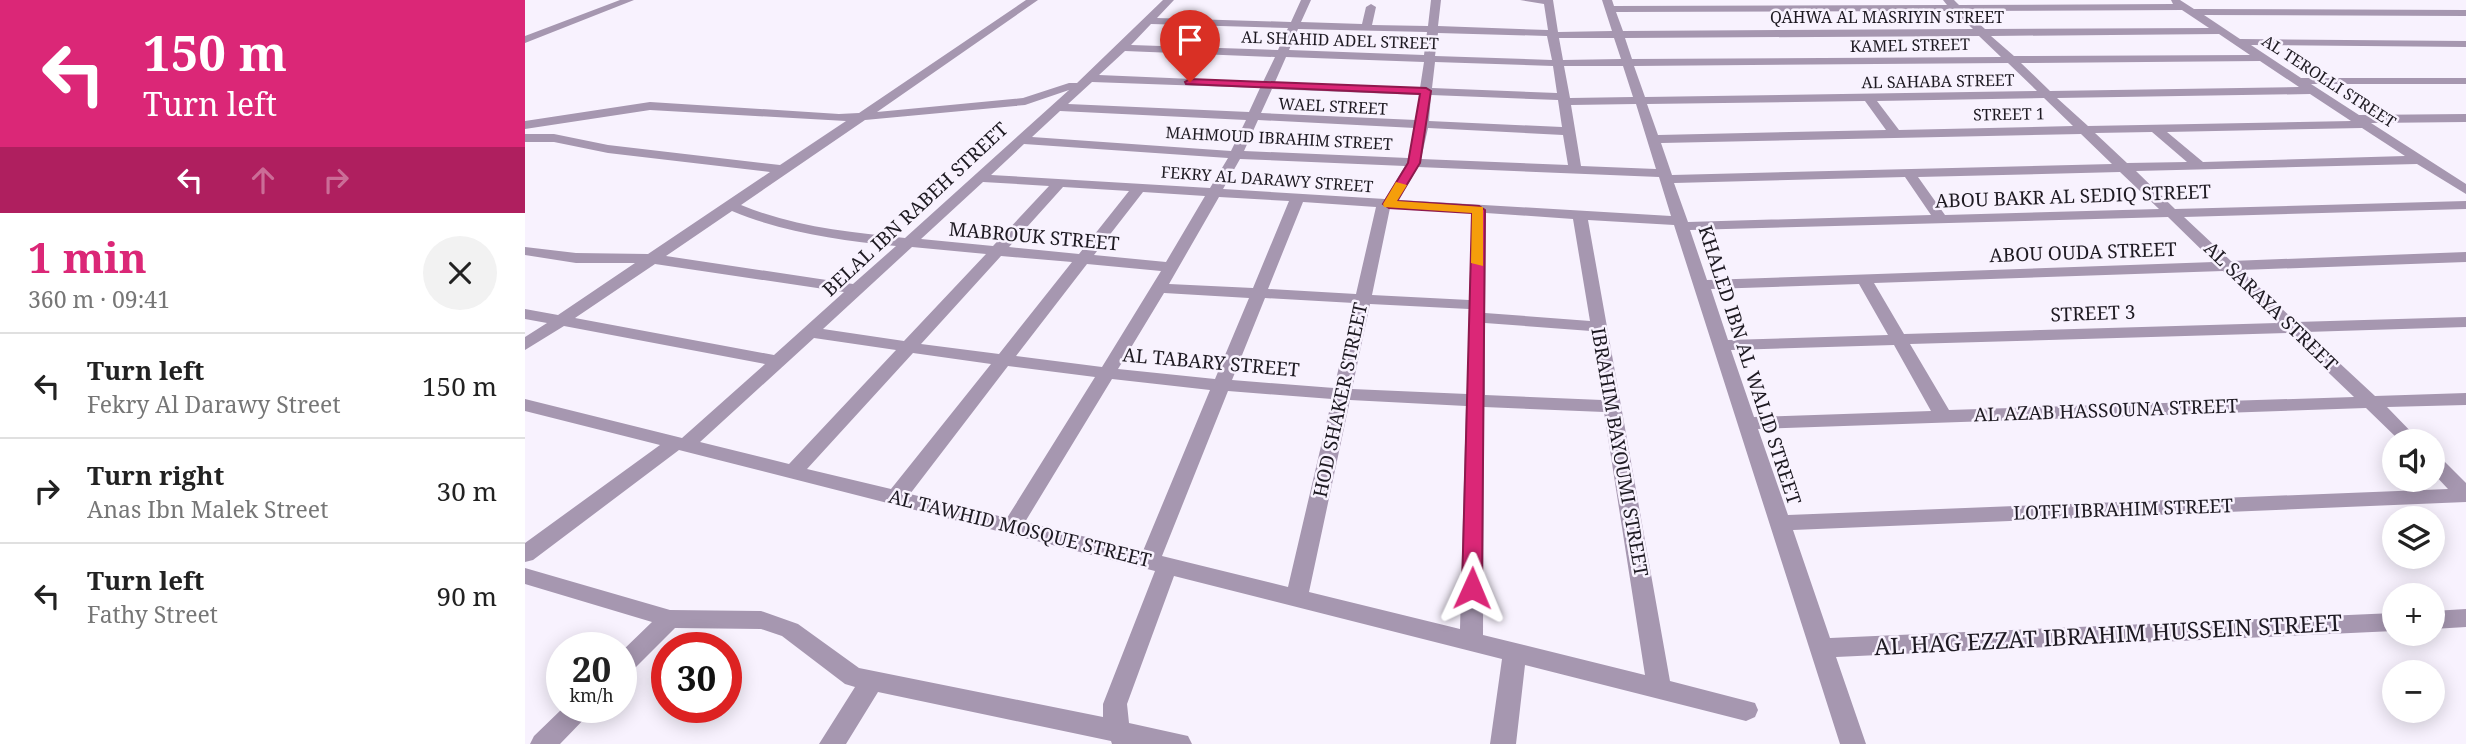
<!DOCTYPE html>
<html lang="en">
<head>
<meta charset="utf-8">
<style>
  :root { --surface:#fff; --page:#f2f2f2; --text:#222; --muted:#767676; --line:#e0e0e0; --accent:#db2777 }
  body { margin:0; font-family:"Noto Serif",serif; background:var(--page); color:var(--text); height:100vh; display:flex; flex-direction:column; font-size:26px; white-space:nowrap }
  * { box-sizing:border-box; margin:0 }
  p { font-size:23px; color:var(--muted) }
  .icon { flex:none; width:38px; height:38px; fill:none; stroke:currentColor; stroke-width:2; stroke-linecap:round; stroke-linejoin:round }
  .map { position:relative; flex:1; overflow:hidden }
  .panel { display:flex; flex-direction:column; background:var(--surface); width:525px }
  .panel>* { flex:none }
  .hud { background:#db2777; color:#fff; overflow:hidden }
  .buttons { position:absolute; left:1857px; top:429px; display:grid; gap:14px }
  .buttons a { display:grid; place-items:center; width:63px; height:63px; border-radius:50%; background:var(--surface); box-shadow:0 4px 18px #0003; font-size:35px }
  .speed { position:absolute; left:21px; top:632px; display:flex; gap:14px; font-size:35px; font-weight:700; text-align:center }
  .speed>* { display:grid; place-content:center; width:91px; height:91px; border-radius:50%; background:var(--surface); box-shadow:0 4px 18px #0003; line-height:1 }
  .speed small { font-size:18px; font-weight:400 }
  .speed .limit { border:10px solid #d22; background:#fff; color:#111 }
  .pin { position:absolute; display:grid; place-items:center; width:60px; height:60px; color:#fff; margin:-72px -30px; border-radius:50% 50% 50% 0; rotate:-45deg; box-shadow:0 0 7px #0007 }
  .pin .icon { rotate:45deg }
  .me { position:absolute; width:77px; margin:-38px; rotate:1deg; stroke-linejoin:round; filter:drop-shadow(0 0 5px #0008) }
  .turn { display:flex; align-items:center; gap:24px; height:147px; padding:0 28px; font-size:32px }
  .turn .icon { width:91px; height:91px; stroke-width:2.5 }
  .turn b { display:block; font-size:49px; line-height:60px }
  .lanes { display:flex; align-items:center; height:66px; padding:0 28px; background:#0003; justify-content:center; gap:35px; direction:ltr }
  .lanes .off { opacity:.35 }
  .round { display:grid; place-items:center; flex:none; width:74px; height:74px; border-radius:37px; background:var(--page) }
  .summary { display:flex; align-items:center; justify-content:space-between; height:119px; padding:0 28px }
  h1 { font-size:42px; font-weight:700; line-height:52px; color:var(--accent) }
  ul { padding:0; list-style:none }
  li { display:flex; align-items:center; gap:21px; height:105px; padding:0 28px; border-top:2px solid var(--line) }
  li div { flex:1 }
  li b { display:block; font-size:26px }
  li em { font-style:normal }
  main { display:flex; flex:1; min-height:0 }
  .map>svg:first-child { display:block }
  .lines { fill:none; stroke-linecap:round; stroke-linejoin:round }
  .minor { fill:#a697b0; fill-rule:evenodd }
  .route { fill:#db2777; stroke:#8e194d; stroke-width:2 }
  .slow { fill:#f59e0b }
  .labels { text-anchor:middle; stroke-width:5; stroke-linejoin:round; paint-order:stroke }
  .far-street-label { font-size:16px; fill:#1e1a22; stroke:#f8f2fe }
  .street-label { font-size:19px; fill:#1e1a22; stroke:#f8f2fe }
  .near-street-label { font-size:23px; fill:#1e1a22; stroke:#f8f2fe }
</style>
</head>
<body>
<main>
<section class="panel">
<div class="hud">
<div class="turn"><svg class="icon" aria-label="left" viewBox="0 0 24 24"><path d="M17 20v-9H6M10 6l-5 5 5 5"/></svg><div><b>150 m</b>Turn left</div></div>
<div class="lanes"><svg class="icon" aria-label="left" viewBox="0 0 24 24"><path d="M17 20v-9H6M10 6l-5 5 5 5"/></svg><svg class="icon off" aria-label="ahead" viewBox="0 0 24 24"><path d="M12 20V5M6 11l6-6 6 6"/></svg><svg class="icon off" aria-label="right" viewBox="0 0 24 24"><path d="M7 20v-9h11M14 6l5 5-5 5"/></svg></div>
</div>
<div class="summary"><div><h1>1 min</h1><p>360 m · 09:41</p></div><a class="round"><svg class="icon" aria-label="close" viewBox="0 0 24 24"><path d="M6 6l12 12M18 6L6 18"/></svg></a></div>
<ul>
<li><svg class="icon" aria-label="left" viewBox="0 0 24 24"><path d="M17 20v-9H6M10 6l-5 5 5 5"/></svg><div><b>Turn left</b><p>Fekry Al Darawy Street</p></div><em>150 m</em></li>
<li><svg class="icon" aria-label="right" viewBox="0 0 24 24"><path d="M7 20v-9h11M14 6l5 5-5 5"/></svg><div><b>Turn right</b><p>Anas Ibn Malek Street</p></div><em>30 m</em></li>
<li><svg class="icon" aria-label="left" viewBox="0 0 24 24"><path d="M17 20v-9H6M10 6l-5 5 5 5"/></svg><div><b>Turn left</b><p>Fathy Street</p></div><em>90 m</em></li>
</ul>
</section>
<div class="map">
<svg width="1941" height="744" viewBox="0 0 1941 744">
  <rect width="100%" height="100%" fill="#f8f2fe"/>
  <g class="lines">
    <!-- minor -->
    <path class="minor" d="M 95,0 L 109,0 L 0,43 L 0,36 Z
      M 501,0 L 513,0 L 352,112 L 498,98 L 544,83 L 552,83 L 638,0 L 649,0 L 632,18 L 766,22 L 776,0 L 786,0 L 776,22 L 837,24 L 841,7 L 846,4 L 851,7 L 847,25 L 903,26 L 906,0 L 916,0 L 913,26 L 1023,30 L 1019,4 L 995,0 L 1028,0 L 1033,32 L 1087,31 L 1077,0 L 1087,0 L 1089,6 L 1422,5 L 1418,0 L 1429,0 L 1434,5 L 1648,4 L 1646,0 L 1655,0 L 1669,9 L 1941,10 L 1941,16 L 1679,15 L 1715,39 L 1941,41 L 1941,47 L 1726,45 L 1776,78 L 1941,78 L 1941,84 L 1786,84 L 1834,115 L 1941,114 L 1941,122 L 1846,123 L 1941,184 L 1941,194 L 1892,164 L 1611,171 L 1650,209 L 1941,201 L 1941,209 L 1659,217 L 1706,261 L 1941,252 L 1941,262 L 1716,270 L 1771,322 L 1941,317 L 1941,327 L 1781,332 L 1850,396 L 1941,393 L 1941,405 L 1862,407 L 1895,441 L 1875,441 L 1841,408 L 1233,429 L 1263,515 L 1923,489 L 1908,473 L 1908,455 L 1915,457 L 1941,483 L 1941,502 L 1268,530 L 1305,638 L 1869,613 L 1869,631 L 1311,657 L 1341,744 L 1315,744 L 1149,225 L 1063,220 L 1145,681 L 1230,703 L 1233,710 L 1230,717 L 1221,721 L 1000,665 L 991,744 L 965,744 L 977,659 L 649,576 L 602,704 L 604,723 L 663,736 L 667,744 L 587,744 L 586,741 L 353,692 L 321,744 L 294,744 L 330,687 L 320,684 L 257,636 L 236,629 L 150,628 L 104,674 L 96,677 L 96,652 L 127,622 L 0,584 L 0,568 L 145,610 L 236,611 L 273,624 L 334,668 L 578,717 L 578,704 L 630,571 L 154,450 L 8,560 L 0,562 L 0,543 L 135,445 L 0,411 L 0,399 L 157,438 L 240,364 L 39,326 L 0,350 L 0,337 L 22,323 L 0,319 L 0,309 L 33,315 L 110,263 L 51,263 L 0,255 L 0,247 L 51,253 L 123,254 L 245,172 L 83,153 L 29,142 L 0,142 L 0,134 L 29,134 L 83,145 L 255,165 L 321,121 L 125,110 L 0,129 L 0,121 L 125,102 L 314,114 L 334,113 ZM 1657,10 L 1684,28 L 1460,29 L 1440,11 ZM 1429,11 L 1448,29 L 1098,31 L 1091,12 ZM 626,24 L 763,28 L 753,50 L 606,45 ZM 773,29 L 902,32 L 899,55 L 764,50 ZM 913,33 L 1022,36 L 1027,60 L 910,56 ZM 1694,34 L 1725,55 L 1489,56 L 1466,36 ZM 1454,36 L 1476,57 L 1107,59 L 1100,38 ZM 1034,38 L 1089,38 L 1096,59 L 1038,60 ZM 600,51 L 750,57 L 738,82 L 574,75 ZM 761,57 L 899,62 L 895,88 L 750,82 ZM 1735,61 L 1774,87 L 1525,91 L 1496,63 ZM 910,62 L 1028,66 L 1032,93 L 907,88 ZM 1483,63 L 1512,91 L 1120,97 L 1109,66 ZM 1039,66 L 1098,66 L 1108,97 L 1045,98 ZM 567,82 L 735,88 L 724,112 L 543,104 ZM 747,89 L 895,95 L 891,120 L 736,113 ZM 544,90 L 380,238 C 323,232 269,227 216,205 L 340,120 L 500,105 ZM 1785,94 L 1826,121 L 1563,126 L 1532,98 ZM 906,95 L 1033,100 L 1037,127 L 904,121 ZM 1519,98 L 1548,126 L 1374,130 L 1352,101 ZM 1340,101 L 1361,130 L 1133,135 L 1122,104 ZM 1111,104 L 1131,169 L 1056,166 L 1046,105 ZM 535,111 L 721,120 L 706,151 L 507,137 ZM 733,120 L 890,128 L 883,158 L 719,151 ZM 903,128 L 1038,135 L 1043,165 L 896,159 ZM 1837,128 L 1880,156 L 1678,162 L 1642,132 ZM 1627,132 L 1662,162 L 1602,163 L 1570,133 ZM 1556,134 L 1587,164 L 1147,175 L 1136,143 ZM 499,144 L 703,158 L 685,188 L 466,175 ZM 715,159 L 880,166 L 860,199 L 698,189 ZM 893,167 L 1134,177 L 1146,216 L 874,200 ZM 1595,172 L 1634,209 L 1420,215 L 1393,177 ZM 1380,177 L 1406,215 L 1163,222 L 1149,183 ZM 458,182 L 524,186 L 468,246 L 396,239 ZM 538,187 L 604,191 L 554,254 L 484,247 ZM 618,192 L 680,196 L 641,262 L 569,255 ZM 694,197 L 764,201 L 728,288 L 644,284 ZM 778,202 L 851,207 L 831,294 L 743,289 ZM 865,208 L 947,212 L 944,300 L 847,295 ZM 207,211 C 260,233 314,240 371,246 L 328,284 L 141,256 ZM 961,213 L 1048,219 L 1065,321 L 960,313 ZM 1643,217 L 1689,262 L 1182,280 L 1165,230 ZM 387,247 L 461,254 L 379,341 L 298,329 ZM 476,256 L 547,262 L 474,354 L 396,344 ZM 130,264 L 319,292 L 249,355 L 50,318 ZM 562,264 L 636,271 L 577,367 L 491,356 ZM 1698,271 L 1752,323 L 1379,334 L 1349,283 ZM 1334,284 L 1363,335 L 1203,340 L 1186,289 ZM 639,293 L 724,298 L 690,379 L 593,369 ZM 740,298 L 829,303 L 809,388 L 707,380 ZM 845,304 L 944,309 L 942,394 L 827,389 ZM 960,323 L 1066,331 L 1077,400 L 960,395 ZM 1762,333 L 1829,397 L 1424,410 L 1385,344 ZM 289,338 L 371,350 L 264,464 L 175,442 ZM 1369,345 L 1406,411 L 1229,417 L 1206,350 ZM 388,353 L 466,364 L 366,489 L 282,469 ZM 483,366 L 570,377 L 482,518 L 385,494 ZM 587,379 L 685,390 L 618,551 L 500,522 ZM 703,391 L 807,399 L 763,587 L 637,556 ZM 825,400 L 941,406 L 935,629 L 784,592 ZM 959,407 L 1079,412 L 1120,675 L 958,635 Z
      M 1941,609 L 1941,627 L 1908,629 L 1908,611 Z
      M 39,707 L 67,707 L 64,714 L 35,744 L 5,744 L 9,736 Z"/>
  </g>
  <!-- route -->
  <path class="route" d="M 665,79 L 901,88 L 906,91 L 895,163 L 872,201 L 954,206 L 960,210 L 957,588 L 954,593 L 940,593 L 937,588 L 947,213 L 864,208 L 858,204 L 883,163 L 895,94 L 661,84 L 660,82 Z"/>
  <!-- slow -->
  <path class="slow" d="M 871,182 L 882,185 L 872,201 L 958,207 L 958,266 L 946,263 L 947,213 L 859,207 L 858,204 Z"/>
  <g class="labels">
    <!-- far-street labels -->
    <g class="far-street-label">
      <text x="1362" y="23">QAHWA AL MASRIYIN STREET</text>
      <text transform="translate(815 40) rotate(2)" y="6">AL SHAHID ADEL STREET</text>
      <text transform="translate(1385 45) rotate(-1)" y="6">KAMEL STREET</text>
      <text transform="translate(1413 81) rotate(-1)" y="6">AL SAHABA STREET</text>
      <text transform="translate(1804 81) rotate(33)" y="6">AL TEROLLI STREET</text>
      <text transform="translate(808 106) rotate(3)" y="6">WAEL STREET</text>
      <text transform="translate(1484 114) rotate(-1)" y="6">STREET 1</text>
      <text transform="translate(754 138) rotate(3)" y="6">MAHMOUD IBRAHIM STREET</text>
      <text transform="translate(742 179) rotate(4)" y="6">FEKRY AL DARAWY STREET</text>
    </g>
    <!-- street labels -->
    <g class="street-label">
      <text transform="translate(1548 196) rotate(-2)" y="7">ABOU BAKR AL SEDIQ STREET</text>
      <text transform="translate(390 209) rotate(-43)" y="7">BELAL IBN RABEH STREET</text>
      <text transform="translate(509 236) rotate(5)" y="7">MABROUK STREET</text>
      <text transform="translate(1558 252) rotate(-2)" y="7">ABOU OUDA STREET</text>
      <text transform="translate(1746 306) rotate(44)" y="7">AL SARAYA STREET</text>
      <text transform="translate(1568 313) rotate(-2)" y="7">STREET 3</text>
      <text transform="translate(686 362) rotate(5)" y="7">AL TABARY STREET</text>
      <text transform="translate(1225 365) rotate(72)" y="7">KHALED IBN AL WALID STREET</text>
      <text transform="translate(815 400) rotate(-78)" y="7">HOD SHAKER STREET</text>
      <text transform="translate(1581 410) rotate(-2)" y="7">AL AZAB HASSOUNA STREET</text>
      <text transform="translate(1095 452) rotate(80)" y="7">IBRAHIM BAYOUMI STREET</text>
      <text transform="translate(1598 509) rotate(-2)" y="7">LOTFI IBRAHIM STREET</text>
      <text transform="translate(495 528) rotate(14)" y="7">AL TAWHID MOSQUE STREET</text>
    </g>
    <!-- near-street labels -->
    <g class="near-street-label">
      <text transform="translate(1583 635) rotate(-3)" y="8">AL HAG EZZAT IBRAHIM HUSSEIN STREET</text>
    </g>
  </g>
</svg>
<div class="buttons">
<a><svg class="icon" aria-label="sound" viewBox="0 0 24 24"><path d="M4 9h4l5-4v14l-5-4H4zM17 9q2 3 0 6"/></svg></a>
<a><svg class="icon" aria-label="layers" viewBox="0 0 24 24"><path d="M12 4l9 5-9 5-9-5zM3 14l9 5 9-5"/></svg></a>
<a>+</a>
<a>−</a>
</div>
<div class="speed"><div>20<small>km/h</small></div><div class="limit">30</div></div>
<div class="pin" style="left:665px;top:82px;background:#d93025"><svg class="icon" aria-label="arrive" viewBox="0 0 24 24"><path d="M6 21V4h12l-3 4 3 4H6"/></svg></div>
<svg class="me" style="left:947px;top:588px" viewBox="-20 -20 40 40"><path d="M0-17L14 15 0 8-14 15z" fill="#db2777" stroke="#fff" stroke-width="4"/></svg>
</div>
</main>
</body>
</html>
